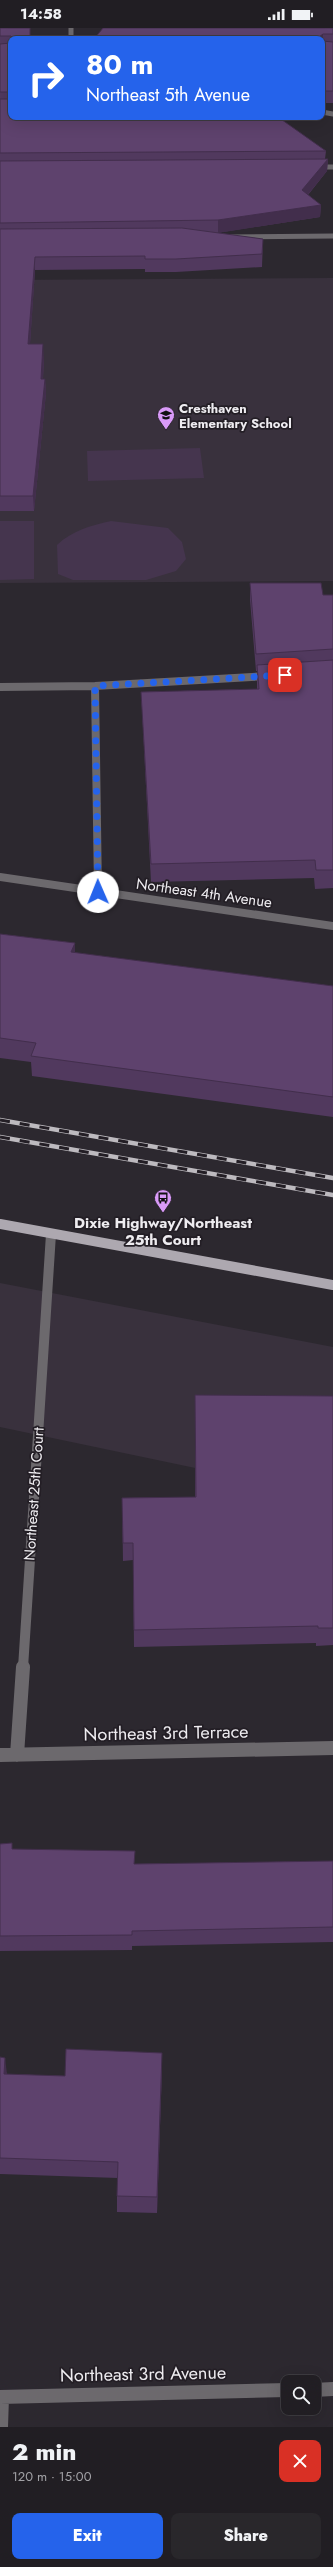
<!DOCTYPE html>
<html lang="en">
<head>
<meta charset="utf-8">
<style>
  :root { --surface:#211e23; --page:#29272b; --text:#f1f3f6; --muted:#a2a2a6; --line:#3e3c41; --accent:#2563eb }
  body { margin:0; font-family:Jost,sans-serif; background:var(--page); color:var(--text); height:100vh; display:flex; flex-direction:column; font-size:15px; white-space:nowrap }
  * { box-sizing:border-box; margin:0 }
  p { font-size:13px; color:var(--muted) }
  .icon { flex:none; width:22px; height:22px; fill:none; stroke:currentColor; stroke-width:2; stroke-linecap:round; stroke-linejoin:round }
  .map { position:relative; height:2399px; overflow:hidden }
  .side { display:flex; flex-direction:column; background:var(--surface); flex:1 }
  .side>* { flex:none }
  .top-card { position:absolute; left:8px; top:8px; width:317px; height:84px; border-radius:8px; box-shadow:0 4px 16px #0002,0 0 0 1px var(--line); background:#2563eb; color:#fff; overflow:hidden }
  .fabs { position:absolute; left:281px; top:2347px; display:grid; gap:8px }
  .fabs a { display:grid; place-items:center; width:40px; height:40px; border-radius:8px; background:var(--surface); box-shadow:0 4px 16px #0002,0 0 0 1px var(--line); font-size:20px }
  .pin { position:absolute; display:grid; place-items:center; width:34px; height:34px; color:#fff; margin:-17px; border-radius:8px; box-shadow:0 2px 6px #0006 }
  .me { position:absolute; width:44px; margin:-22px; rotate:359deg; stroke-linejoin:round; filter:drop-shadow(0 0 3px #0008) }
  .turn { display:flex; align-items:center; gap:14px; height:84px; padding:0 12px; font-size:18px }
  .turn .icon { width:52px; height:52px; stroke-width:2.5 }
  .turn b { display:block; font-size:28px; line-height:34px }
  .round { display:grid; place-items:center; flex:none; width:42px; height:42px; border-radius:8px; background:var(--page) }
  .headline { display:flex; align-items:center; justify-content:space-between; height:68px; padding:0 12px }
  h1 { font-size:24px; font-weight:800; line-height:30px }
  .button { display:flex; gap:8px; margin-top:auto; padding:8px 12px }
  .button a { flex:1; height:46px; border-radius:8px; background:var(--accent); color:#fff; font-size:16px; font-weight:800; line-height:46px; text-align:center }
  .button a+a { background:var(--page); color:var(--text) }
  .status { display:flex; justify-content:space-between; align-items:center; height:28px; padding:0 20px; background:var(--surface); direction:ltr }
  .status svg { height:11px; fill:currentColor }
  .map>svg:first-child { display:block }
  .built { fill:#39313d }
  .green { fill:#45354e }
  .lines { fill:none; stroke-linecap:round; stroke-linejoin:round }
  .minor-far3 { stroke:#6c696d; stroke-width:5 }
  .minor-far2 { stroke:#6c696d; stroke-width:8 }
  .minor-far1 { stroke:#6c696d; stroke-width:10 }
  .minor { stroke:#6c696d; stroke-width:14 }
  .major { stroke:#ada8b0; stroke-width:10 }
  .rail-casing { stroke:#bdbabf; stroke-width:4.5 }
  .rail { stroke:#231e25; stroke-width:3; stroke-dasharray:10; stroke-linecap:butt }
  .wall { fill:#51395e }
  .shaded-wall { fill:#422e4c }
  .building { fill:#5e426d; stroke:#422e4c }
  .route { stroke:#2563eb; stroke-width:7; stroke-dasharray:0 12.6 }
  .labels { text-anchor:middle; stroke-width:3.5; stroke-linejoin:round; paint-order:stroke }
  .far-poi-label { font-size:13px; font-weight:bold; fill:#eeecf0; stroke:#231e25; text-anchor:start }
  .street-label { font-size:15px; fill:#eeecf0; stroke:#231e25 }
  .poi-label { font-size:15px; font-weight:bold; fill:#eeecf0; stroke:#231e25 }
  .near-street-label { font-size:18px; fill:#eeecf0; stroke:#231e25 }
</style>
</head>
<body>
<div class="status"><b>14:58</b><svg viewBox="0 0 49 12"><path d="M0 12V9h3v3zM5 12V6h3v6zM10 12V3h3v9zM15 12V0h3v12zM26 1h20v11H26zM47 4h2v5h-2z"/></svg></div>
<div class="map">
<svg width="333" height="2399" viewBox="0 0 333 2399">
  <rect width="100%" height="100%" fill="#2c282f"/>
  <!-- built -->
  <path class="built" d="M 333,250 L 333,553 L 0,555 L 0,252 Z
    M 0,1255 L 333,1319 L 333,1469 L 0,1399 Z"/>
  <!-- green -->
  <path class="green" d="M 200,420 L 204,450 L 88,453 L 87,423 Z
    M 0,493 L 34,493 L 34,551 L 0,552 Z
    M 111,493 L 168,500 L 182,514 L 186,531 L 176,543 L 146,552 L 73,552 L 58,546 L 57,517 C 73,502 90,498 111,493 Z"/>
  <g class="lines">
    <!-- minor-far3 -->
    <path class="minor-far3" d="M 71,0 L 71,11
      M 322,84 L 333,86
      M 315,139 L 333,139
      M 231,209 L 333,208"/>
    <!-- minor-far2 -->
    <path class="minor-far2" d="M 95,658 L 98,863
      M 0,659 L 95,658 L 269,648
      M 0,849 L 333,898"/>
    <!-- minor-far1 -->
    <path class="minor-far1" d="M 23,1640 L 51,1206"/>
    <!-- minor -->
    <path class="minor" d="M 0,1727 L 333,1720
      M 17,1727 L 23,1639
      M 314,2362 L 333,2361
      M 0,2369 L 288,2362
      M 1,2399 L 2,2369"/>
    <!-- major -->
    <path class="major" d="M 0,1196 L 333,1257"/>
    <!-- rail casing -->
    <g class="rail-casing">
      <path id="rail" d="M 0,1092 L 333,1150
        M 0,1109 L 333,1167"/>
    </g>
    <!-- rail -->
    <use href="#rail" class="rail"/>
  </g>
  <!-- wall -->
  <path class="wall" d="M 0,0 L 30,2 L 30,11 L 11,11 L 11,89 L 326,123 L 325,131 L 328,131 L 327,143 L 308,167 L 321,177 L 320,189 L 216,205 L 263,211 L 262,239 L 176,244 L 145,244 L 145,241 L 35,242 L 30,316 L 44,330 L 43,351 L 45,351 L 46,365 L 34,483 L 0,483 Z
    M 333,0 L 333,75 L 322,75 L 322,11 L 94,11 Z
    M 250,555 L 323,567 L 333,567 L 333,860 L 315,861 L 314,850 L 151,854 L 142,681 L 141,664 L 257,661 L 257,643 L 256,643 L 250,572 Z
    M 0,906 L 75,915 L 75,925 L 333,958 L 333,1089 L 32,1048 L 31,1034 L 0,1030 Z
    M 195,1367 L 333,1368 L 333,1617 L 316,1618 L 316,1615 L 134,1619 L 133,1532 L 123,1533 L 122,1470 L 195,1469 Z
    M 12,1815 L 12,1821 L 135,1836 L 333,1833 L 333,1914 L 132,1918 L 132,1922 L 0,1923 L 0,1816 Z
    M 0,2029 L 7,2046 L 65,2048 L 162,2041 L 157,2185 L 117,2184 L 117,2168 L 118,2150 L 0,2146 Z"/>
  <!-- shaded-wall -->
  <path class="shaded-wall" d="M 323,6 L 322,17 L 322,11 L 318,11 L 319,9 Z
    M 328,131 L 327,143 L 301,175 L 302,162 Z
    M 321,177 L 320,189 L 218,205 L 218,192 Z
    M 35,229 L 35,242 L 29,330 L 28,316 Z
    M 43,316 L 44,330 L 42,365 L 41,351 Z
    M 45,351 L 46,365 L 34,483 L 33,468 Z
    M 75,915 L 75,935 L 71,924 Z
    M 162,2025 L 162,2041 L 157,2185 L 157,2169 Z
    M 5,2030 L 7,2046 L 4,2046 Z"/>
  <!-- building -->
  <path class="building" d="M 0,0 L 30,0 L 30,11 L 14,11 L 11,8 L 0,8 Z
    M 103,0 L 333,0 L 333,6 L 323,6 L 319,9 L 319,11 L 94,11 Z
    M 322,13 L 333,14 L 333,63 L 322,63 Z
    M 11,15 L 11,64 L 0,64 L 0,16 Z
    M 0,71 L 11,71 L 11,89 L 278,89 L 326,123 L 0,125 Z
    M 328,131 L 302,162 L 321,177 L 218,192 L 0,195 L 0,133 Z
    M 182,200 L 263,211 L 262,226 L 176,231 L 145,231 L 145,228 L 35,229 L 28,316 L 43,316 L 41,351 L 45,351 L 33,468 L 0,468 L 0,201 Z
    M 250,555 L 321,555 L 323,567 L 333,567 L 333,621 L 256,626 Z
    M 333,632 L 333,842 L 316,842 L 315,832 L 151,836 L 141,664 L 259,661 L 257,637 Z
    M 0,906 L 75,915 L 71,924 L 333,958 L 333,1069 L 31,1028 L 36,1015 L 0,1010 Z
    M 195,1367 L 333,1368 L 333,1600 L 318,1600 L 318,1598 L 134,1602 L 133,1515 L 123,1515 L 122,1470 L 196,1469 Z
    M 12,1815 L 12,1821 L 135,1823 L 134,1836 L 333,1833 L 333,1899 L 132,1903 L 132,1907 L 0,1908 L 0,1816 Z
    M 66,2021 L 162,2025 L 157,2169 L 117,2168 L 118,2134 L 0,2130 L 0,2029 L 5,2030 L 4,2046 L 65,2048 Z"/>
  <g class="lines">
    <!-- route -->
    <path class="route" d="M 98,864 L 95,658 L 285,647"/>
  </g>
  <!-- icons -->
  <defs>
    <g id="school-pin" transform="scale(0.9)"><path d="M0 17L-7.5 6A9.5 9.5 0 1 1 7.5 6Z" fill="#d99af8" stroke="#231e25"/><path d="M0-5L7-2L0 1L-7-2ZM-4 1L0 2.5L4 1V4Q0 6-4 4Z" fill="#111"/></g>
    <g id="bus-pin" transform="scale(0.9)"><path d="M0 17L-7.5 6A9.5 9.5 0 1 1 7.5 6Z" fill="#d99af8" stroke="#231e25"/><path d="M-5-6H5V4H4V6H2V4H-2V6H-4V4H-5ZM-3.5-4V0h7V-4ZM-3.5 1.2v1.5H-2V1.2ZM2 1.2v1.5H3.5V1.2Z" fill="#111"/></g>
  </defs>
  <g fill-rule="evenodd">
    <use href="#school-pin" x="166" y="387"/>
    <use href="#bus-pin" x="163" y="1170"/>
  </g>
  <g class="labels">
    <!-- far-poi labels -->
    <g class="far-poi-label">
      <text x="179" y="385">Cresthaven<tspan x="179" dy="15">Elementary School</tspan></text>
    </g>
    <!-- street labels -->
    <g class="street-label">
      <text transform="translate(204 865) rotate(8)" y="5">Northeast 4th Avenue</text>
      <text transform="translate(34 1466) rotate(-86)" y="5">Northeast 25th Court</text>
    </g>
    <!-- poi labels -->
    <g class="poi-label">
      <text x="163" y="1200">Dixie Highway/Northeast<tspan x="163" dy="17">25th Court</tspan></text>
    </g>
    <!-- near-street labels -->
    <g class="near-street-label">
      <text transform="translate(166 1705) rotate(-1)" y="6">Northeast 3rd Terrace</text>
      <text transform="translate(143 2346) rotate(-1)" y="6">Northeast 3rd Avenue</text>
    </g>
  </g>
</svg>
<div class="fabs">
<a><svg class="icon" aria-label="search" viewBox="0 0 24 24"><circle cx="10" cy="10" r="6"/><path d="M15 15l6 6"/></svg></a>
</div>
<div class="pin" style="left:285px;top:647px;background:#d93025"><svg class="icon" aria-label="arrive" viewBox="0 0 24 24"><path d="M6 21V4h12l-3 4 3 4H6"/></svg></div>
<svg class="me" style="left:98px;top:864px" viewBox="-20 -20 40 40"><circle r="19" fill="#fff"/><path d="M0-13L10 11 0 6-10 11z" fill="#2563eb"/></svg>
<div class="top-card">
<div class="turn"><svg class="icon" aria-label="right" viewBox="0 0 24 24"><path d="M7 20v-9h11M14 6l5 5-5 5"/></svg><div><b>80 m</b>Northeast 5th Avenue</div></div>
</div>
</div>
<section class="side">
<div class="headline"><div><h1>2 min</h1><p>120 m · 15:00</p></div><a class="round" style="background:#d93025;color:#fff"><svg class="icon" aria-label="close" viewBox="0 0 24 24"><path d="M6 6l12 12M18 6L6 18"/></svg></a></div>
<div class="button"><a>Exit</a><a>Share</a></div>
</section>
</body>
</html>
